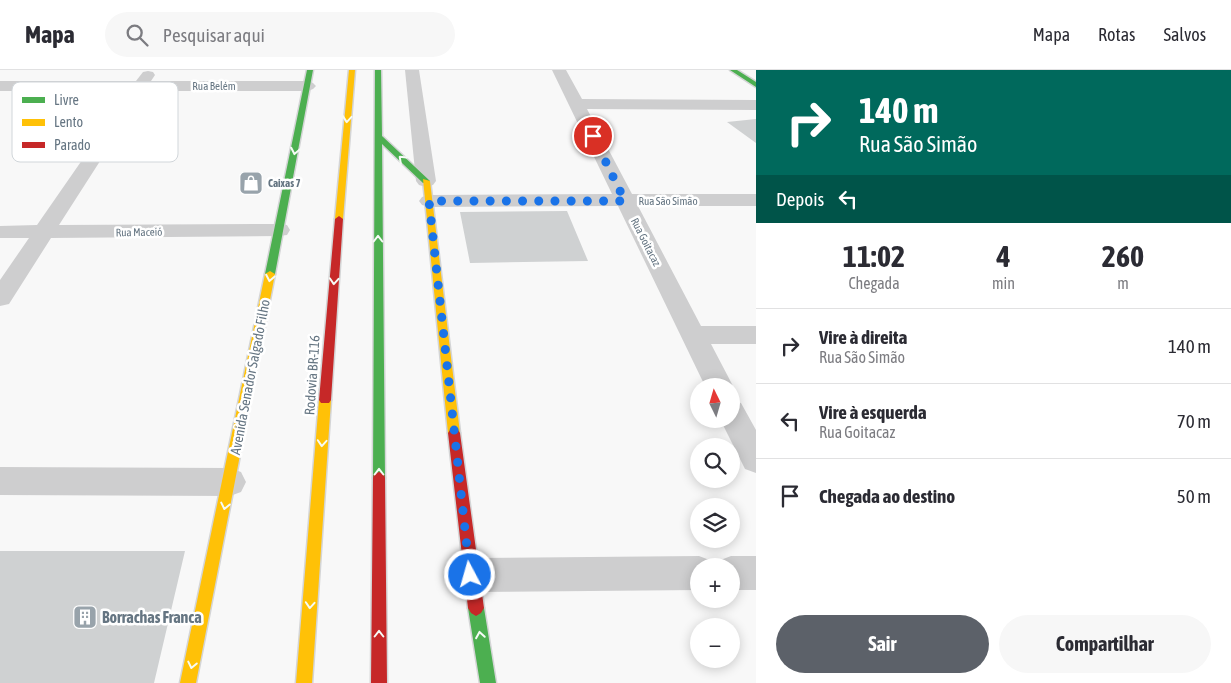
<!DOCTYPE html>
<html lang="pt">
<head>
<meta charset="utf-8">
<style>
  :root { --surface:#fff; --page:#f7f7f7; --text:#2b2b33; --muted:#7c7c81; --line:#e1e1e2; --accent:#5c6169 }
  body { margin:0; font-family:"Asap Condensed",sans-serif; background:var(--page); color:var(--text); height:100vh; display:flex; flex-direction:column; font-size:19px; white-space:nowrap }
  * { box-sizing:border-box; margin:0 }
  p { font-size:16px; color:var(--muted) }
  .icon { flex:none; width:28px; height:28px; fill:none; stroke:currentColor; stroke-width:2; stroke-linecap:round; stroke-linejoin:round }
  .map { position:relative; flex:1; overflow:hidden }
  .panel { display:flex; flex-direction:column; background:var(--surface); width:475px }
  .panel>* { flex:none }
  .guide { background:#00695c; color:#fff; overflow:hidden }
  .needle { width:32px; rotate:355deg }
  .fabs { position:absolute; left:690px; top:308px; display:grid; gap:10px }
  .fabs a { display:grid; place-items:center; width:50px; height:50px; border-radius:50%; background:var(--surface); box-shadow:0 2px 12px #0003; font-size:25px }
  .pin { position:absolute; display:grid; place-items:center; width:42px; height:42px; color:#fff; margin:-21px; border:2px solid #fff; border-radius:50%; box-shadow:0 1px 5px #0007 }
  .me { position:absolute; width:55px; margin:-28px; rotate:354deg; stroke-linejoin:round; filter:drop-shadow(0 0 4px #0008) }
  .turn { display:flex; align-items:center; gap:18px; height:105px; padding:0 20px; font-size:22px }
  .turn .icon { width:65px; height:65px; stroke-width:2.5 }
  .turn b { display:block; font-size:35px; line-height:42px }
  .then { display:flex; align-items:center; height:48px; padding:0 20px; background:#0003; gap:10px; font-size:19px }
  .eta { display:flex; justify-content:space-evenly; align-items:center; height:85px; text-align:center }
  .eta b { font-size:30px; font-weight:700; line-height:35px }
  .action { display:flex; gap:10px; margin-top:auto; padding:10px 20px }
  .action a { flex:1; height:58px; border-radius:30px; background:var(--accent); color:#fff; font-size:20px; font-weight:700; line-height:58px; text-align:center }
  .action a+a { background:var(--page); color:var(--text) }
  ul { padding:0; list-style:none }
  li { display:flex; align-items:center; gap:15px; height:75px; padding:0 20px; border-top:1px solid var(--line) }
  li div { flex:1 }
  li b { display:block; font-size:19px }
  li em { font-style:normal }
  header { display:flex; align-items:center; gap:30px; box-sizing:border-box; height:70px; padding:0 25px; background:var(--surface); border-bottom:1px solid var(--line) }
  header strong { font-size:24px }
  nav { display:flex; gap:28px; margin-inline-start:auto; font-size:18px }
  .search { width:350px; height:45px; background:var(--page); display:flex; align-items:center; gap:12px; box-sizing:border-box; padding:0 18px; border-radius:28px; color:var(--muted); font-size:19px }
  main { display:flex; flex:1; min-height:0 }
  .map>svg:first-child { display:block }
  .building { fill:#cfd1d2 }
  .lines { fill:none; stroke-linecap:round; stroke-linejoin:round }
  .fast-casing { stroke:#d4d5d6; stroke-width:3 }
  .slow-casing { stroke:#d4d5d6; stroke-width:3 }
  .jam-casing { stroke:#d4d5d6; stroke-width:3 }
  .street { fill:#cececf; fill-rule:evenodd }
  .fast { fill:#4caf50; fill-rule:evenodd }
  .slow { fill:#ffc107; fill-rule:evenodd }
  .jam { fill:#c62828; fill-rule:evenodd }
  .oneway { stroke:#f6fbf6 }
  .route { stroke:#1a73e8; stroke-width:9; stroke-dasharray:0 16.2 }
  .labels { text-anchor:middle; stroke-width:5; stroke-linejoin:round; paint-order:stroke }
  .far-street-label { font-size:11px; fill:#657582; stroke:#fff }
  .far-poi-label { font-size:11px; font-weight:bold; fill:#657582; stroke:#fff; text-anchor:start }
  .street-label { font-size:14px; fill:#657582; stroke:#fff }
  .near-poi-label { font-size:16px; font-weight:bold; fill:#657582; stroke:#fff; text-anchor:start }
  .key { fill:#fff; stroke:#d1d6da; stroke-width:1 }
  .key-label { font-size:14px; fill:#657582 }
</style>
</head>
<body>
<header>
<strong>Mapa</strong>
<div class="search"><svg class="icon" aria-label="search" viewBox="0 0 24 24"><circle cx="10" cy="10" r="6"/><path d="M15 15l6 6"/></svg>Pesquisar aqui</div>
<nav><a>Mapa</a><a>Rotas</a><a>Salvos</a></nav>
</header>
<main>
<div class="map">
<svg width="756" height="613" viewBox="0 0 756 613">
  <rect width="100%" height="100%" fill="#f8f8f8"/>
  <!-- building -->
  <path class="building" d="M 756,49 L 756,73 L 727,52 Z
    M 567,141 L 588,191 L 470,193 L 460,142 Z
    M 0,481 L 185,481 L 154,613 L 0,613 Z"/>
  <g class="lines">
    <!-- fast casing -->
    <g class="fast-casing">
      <path id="fast" d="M 307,0 L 313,0 L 275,204 L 270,207 L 265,204 Z
        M 375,0 L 381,0 L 382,66 L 430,111 L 423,113 L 382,74 L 385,408 L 384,412 L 379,414 L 374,412 L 373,408 Z
        M 730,0 L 737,0 L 756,12 L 756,17 Z
        M 476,530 L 481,533 L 484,538 L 496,613 L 480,613 L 468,538 L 471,533 Z"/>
    </g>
    <!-- slow casing -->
    <g class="slow-casing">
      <path id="slow" d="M 349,0 L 355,0 L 343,149 L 339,152 L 335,149 Z
        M 423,109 L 430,111 L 460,363 L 458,366 L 454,368 L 450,366 L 448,363 Z
        M 270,201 L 275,204 L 196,613 L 180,613 L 265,204 Z
        M 325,326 L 329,327 L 331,330 L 312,613 L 296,613 L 319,330 L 321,327 Z"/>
    </g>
    <!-- jam casing -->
    <g class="jam-casing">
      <path id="jam" d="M 339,146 L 343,149 L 331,330 L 329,333 L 321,333 L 319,330 L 335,149 Z
        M 454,358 L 458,360 L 460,363 L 484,538 L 481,543 L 476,546 L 471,543 L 468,538 L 448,363 L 450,360 Z
        M 379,402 L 384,404 L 385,408 L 387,613 L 371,613 L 373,408 L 374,404 Z"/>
    </g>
    <!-- street -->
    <path class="street" d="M 405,0 L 419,0 L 436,111 L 433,115 L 426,117 L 419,115 L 416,111 Z
      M 552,0 L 566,0 L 582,29 L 756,30 L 756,40 L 587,39 L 632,124 L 756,124 L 756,136 L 638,136 L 701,256 L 756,256 L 756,274 L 711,274 L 733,316 L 731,319 L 731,316 L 705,316 L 618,136 L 429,137 L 422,135 L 419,131 L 422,127 L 429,125 L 612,124 Z
      M 148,1 L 153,2 L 155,5 L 151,11 L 308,11 L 313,13 L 316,16 L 313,19 L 308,21 L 145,21 L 59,155 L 279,154 L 287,155 L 290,160 L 287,165 L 279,166 L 51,168 L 9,234 L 0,236 L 0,210 L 29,168 L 0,168 L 0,156 L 37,155 L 130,21 L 0,21 L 0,11 L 136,11 L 143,2 Z
      M 731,330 L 741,333 L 756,360 L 756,403 L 745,399 L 720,349 L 731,349 Z
      M 0,397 L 230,398 L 241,402 L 246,412 L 241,422 L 230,426 L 0,425 Z
      M 699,486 L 712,491 L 714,496 L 699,496 L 699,520 L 470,522 L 457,517 L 452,505 L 457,493 L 470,488 Z
      M 731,486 L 756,486 L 756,520 L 731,520 L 731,496 L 716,496 L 718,491 Z"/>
    <!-- fast -->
    <use href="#fast" class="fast"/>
    <!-- slow -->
    <use href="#slow" class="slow"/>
    <!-- jam -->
    <use href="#jam" class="jam"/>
  </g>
  <!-- one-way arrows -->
  <defs><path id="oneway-chevron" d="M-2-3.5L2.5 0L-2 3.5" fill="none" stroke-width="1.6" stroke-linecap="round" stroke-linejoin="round" transform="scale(1.25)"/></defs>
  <g class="oneway">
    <use href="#oneway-chevron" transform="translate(347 49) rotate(95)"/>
    <use href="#oneway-chevron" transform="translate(295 81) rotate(101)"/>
    <use href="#oneway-chevron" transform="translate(402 89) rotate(-137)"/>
    <use href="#oneway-chevron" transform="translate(378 169) rotate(-90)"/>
    <use href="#oneway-chevron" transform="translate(270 208) rotate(101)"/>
    <use href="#oneway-chevron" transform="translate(334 211) rotate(94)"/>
    <use href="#oneway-chevron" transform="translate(322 373) rotate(94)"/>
    <use href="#oneway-chevron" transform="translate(379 402) rotate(-90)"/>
    <use href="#oneway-chevron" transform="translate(225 436) rotate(102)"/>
    <use href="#oneway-chevron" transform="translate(310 535) rotate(94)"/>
    <use href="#oneway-chevron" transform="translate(379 564) rotate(-90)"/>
    <use href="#oneway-chevron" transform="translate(480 565) rotate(-99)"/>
    <use href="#oneway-chevron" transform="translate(192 595) rotate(102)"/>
  </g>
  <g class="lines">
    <!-- route -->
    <path class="route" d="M 470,505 L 429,131 L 625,131 L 593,66"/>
  </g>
  <!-- icons -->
  <defs>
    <g id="shop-square" transform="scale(1.25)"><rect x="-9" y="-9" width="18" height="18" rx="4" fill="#98a3ab" stroke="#fff"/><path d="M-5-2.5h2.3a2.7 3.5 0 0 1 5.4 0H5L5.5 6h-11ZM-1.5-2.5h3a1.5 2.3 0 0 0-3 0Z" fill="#fff"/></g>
    <g id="building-square" transform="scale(1.25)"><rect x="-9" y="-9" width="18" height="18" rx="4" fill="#98a3ab" stroke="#fff"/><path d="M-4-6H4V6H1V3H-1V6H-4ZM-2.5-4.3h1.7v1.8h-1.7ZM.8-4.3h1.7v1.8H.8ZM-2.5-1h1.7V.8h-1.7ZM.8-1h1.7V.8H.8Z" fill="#fff"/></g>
  </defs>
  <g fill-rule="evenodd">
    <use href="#shop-square" x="251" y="113"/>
    <use href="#building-square" x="85" y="547"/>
  </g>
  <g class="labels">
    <!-- far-street labels -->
    <g class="far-street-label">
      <text x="214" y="20">Rua Belém</text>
      <text x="668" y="135">Rua São Simão</text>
      <text transform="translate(139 162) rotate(-1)" y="4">Rua Maceió</text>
      <text transform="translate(646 172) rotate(63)" y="4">Rua Goitacaz</text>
    </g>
    <!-- far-poi labels -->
    <g class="far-poi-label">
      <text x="268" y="117">Caixas 7</text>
    </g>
    <!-- street labels -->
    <g class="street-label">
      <text transform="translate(312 305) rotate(-86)" y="5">Rodovia BR-116</text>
      <text transform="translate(250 307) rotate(-79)" y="5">Avenida Senador Salgado Filho</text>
    </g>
    <!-- near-poi labels -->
    <g class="near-poi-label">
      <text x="102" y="553">Borrachas Franca</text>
    </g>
  </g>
  <!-- legend -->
  <rect x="12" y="12" width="166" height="80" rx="8" class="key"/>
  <rect x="22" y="27" width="23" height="6" fill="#4caf50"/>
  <rect x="22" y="49" width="23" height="7" fill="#ffc107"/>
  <rect x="22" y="72" width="23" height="6" fill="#c62828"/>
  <g class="key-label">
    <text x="54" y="35">Livre</text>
    <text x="54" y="57">Lento</text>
    <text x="54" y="80">Parado</text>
  </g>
</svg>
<div class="fabs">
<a><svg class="needle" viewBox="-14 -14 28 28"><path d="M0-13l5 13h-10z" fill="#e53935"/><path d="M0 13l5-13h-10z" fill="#7c7c81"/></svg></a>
<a><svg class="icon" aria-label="search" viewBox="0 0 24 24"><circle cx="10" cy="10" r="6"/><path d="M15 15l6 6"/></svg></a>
<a><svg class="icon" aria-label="layers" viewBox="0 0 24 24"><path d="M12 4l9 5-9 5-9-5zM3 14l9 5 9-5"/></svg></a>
<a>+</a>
<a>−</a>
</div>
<div class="pin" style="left:593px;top:66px;background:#d93025"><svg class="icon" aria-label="arrive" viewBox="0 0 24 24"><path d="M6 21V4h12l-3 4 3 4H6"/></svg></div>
<svg class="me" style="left:470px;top:505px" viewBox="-20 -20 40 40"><circle r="17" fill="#1a73e8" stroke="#fff" stroke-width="3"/><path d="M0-11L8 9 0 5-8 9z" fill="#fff"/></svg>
</div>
<section class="panel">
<div class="guide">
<div class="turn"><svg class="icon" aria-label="right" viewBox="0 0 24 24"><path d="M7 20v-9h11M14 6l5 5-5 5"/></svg><div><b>140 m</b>Rua São Simão</div></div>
<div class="then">Depois<svg class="icon" aria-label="left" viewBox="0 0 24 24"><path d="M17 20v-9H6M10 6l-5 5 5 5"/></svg></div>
</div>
<div class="eta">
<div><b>11:02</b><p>Chegada</p></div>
<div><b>4</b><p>min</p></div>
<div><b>260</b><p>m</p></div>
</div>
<ul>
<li><svg class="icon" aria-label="right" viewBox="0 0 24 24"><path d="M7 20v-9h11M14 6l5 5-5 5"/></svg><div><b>Vire à direita</b><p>Rua São Simão</p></div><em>140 m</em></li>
<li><svg class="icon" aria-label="left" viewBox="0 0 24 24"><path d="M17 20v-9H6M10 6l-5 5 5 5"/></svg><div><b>Vire à esquerda</b><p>Rua Goitacaz</p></div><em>70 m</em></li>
<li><svg class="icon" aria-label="arrive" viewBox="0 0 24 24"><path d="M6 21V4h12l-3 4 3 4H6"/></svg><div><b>Chegada ao destino</b></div><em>50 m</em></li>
</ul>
<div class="action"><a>Sair</a><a>Compartilhar</a></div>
</section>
</main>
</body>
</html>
